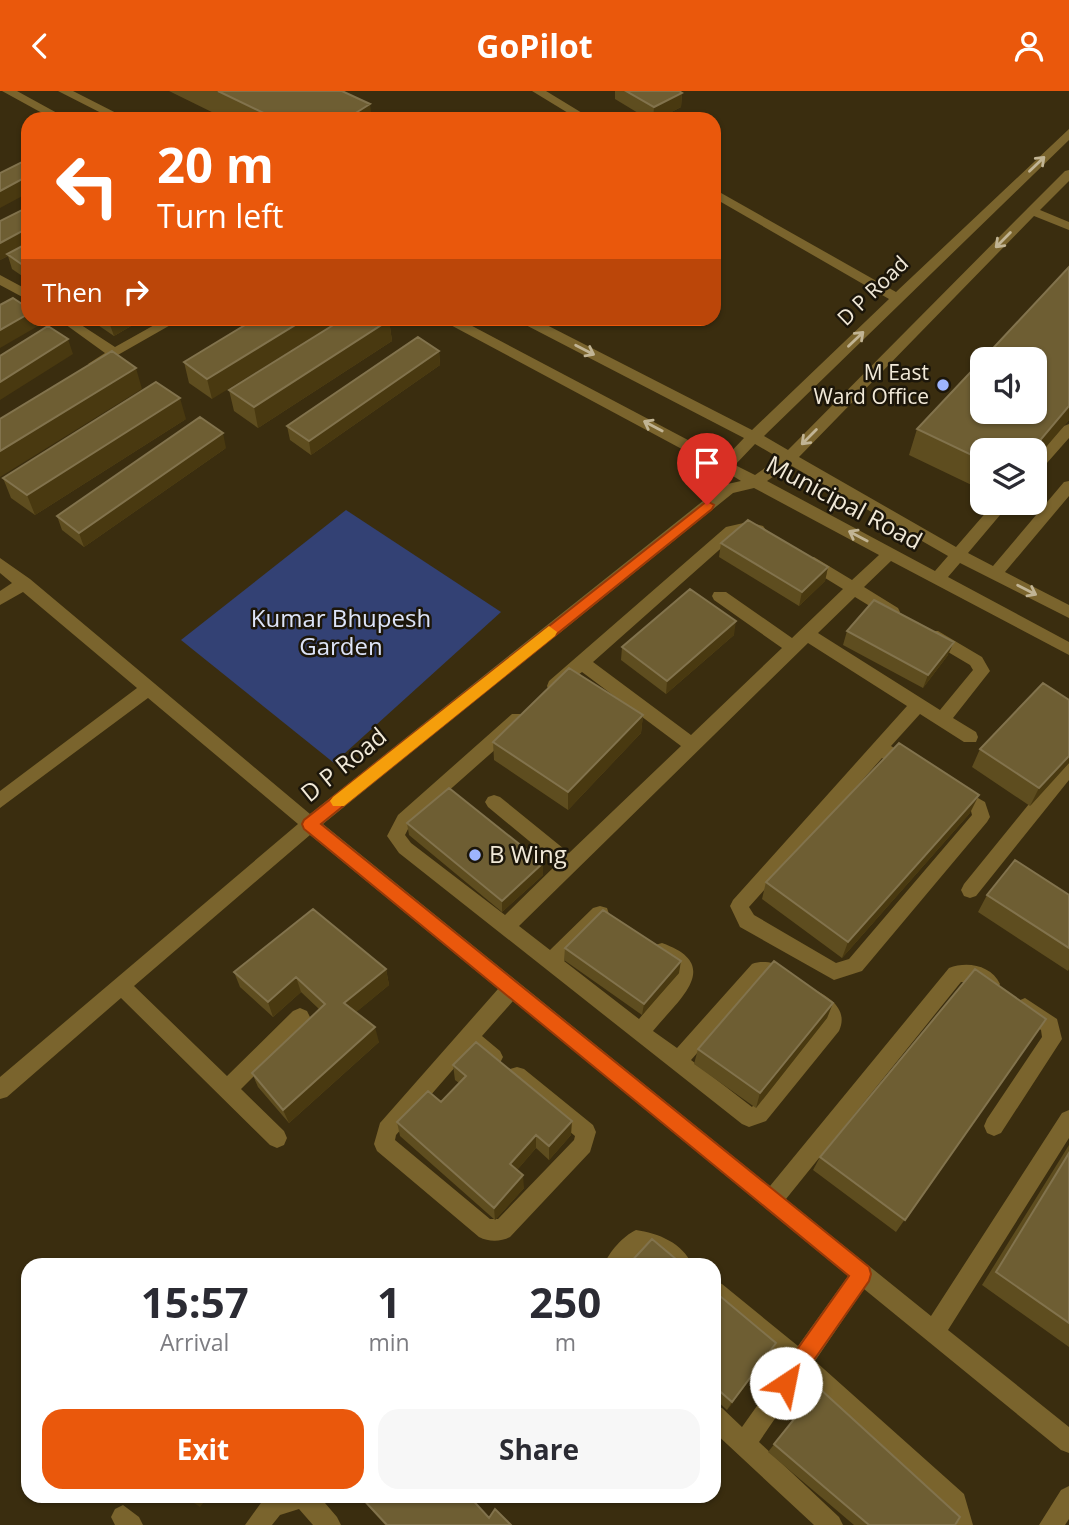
<!DOCTYPE html>
<html lang="en">
<head>
<meta charset="utf-8">
<style>
  :root { --surface:#fff; --page:#f7f7f7; --text:#2b2b33; --muted:#7c7c81; --accent:#ea580c }
  body { margin:0; font-family:"Open Sans",sans-serif; background:var(--page); color:var(--text); height:100vh; display:flex; flex-direction:column; font-size:26px; white-space:nowrap }
  * { box-sizing:border-box; margin:0 }
  p { font-size:23px; color:var(--muted) }
  .icon { flex:none; width:38px; height:38px; fill:none; stroke:currentColor; stroke-width:2; stroke-linecap:round; stroke-linejoin:round }
  .map { position:relative; flex:1; overflow:hidden }
  .panel { position:absolute; left:21px; top:1167px; width:700px; height:245px; display:flex; flex-direction:column; background:var(--surface); border-radius:21px; box-shadow:0 2px 5px #0004 }
  .panel>* { flex:none }
  .top-card { position:absolute; left:21px; top:21px; width:700px; height:214px; border-radius:21px; box-shadow:0 2px 5px #0004; background:#ea580c; color:#fff; overflow:hidden }
  .fabs { position:absolute; left:970px; top:256px; display:grid; gap:14px }
  .fabs a { display:grid; place-items:center; width:77px; height:77px; border-radius:14px; background:var(--surface); box-shadow:0 2px 5px #0004; font-size:35px }
  .pin { position:absolute; display:grid; place-items:center; width:60px; height:60px; color:#fff; margin:-72px -30px; border-radius:50% 50% 50% 0; rotate:-45deg; box-shadow:0 0 7px #0007 }
  .pin .icon { rotate:45deg }
  .me { position:absolute; width:77px; margin:-38px; rotate:34deg; stroke-linejoin:round; filter:drop-shadow(0 0 5px #0008) }
  .turn { display:flex; align-items:center; gap:24px; height:147px; padding:0 21px; font-size:32px }
  .turn .icon { width:91px; height:91px; stroke-width:2.5 }
  .turn b { display:block; font-size:49px; line-height:60px }
  .then { display:flex; align-items:center; height:66px; padding:0 21px; background:#0003; gap:14px; font-size:26px }
  .eta { display:flex; justify-content:space-evenly; align-items:center; height:119px; text-align:center }
  .eta b { font-size:42px; font-weight:700; line-height:49px }
  .button { display:flex; gap:14px; margin-top:auto; padding:14px 21px }
  .button a { flex:1; height:80px; border-radius:21px; background:var(--accent); color:#fff; font-size:28px; font-weight:700; line-height:80px; text-align:center }
  .button a+a { background:var(--page); color:var(--text) }
  header { display:flex; justify-content:space-between; align-items:center; height:91px; padding:0 21px; background:var(--accent); color:#fff; font-size:32px; font-weight:700 }
  .map>svg:first-child { display:block }
  .green { fill:#334174 }
  .lines { fill:none; stroke-linecap:round; stroke-linejoin:round }
  .minor { fill:#7a642d; fill-rule:evenodd }
  .wall { fill:#5e4d1f }
  .shaded-wall { fill:#493910 }
  .building { fill:#6e5e33; stroke:#82734d; stroke-width:2 }
  .oneway { stroke:#c1b494 }
  .route { fill:#ea580c; stroke:#983908; stroke-width:2 }
  .slow { fill:#f59e0b }
  .poi-dot { fill:#9db4fd; stroke:#1c160a; stroke-width:2.5 }
  .labels { text-anchor:middle; stroke-width:5; stroke-linejoin:round; paint-order:stroke }
  .far-street-label { font-size:21px; fill:#f1e9d8; stroke:#1c160a }
  .far-poi-label { font-size:21px; fill:#f1e9d8; stroke:#1c160a; text-anchor:end }
  .street-label { font-size:24px; fill:#f1e9d8; stroke:#1c160a }
  .park-label { font-size:24px; fill:#dde4f8; stroke:#1c160a }
  .poi-label { font-size:24px; fill:#f1e9d8; stroke:#1c160a; text-anchor:start }
</style>
</head>
<body>
<header><svg class="icon" aria-label="back" viewBox="0 0 24 24"><path d="M15 5l-7 7 7 7"/></svg>GoPilot<svg class="icon" aria-label="person" viewBox="0 0 24 24"><circle cx="12" cy="8" r="4"/><path d="M4 21q1-7 8-7t8 7"/></svg></header>
<div class="map">
<svg width="1069" height="1434" viewBox="0 0 1069 1434">
  <rect width="100%" height="100%" fill="#3a2d0f"/>
  <!-- green -->
  <path class="green" d="M 346,419 L 501,521 L 334,672 L 181,549 Z"/>
  <g class="lines">
    <!-- minor -->
    <path class="minor" d="M 2,0 L 17,0 L 68,28 L 53,28 Z
      M 58,0 L 73,0 L 128,28 L 113,28 Z
      M 532,0 L 546,0 L 592,28 L 578,28 Z
      M 1069,38 L 1069,49 L 764,345 L 788,359 L 1028,117 L 1065,80 L 1069,79 L 1069,90 L 1040,119 L 1069,131 L 1069,139 L 1034,125 L 799,366 L 956,456 L 995,411 L 1011,411 L 968,462 L 993,475 L 1064,391 L 1069,390 L 1069,405 L 1005,481 L 1069,514 L 1069,527 L 960,472 L 948,486 L 1069,551 L 1069,564 L 891,470 L 864,496 L 898,517 L 900,521 L 898,525 L 886,525 L 855,506 L 818,542 L 940,619 L 973,579 L 970,574 L 926,548 L 924,544 L 926,540 L 938,540 L 982,566 L 990,580 L 953,627 L 976,641 L 978,646 L 976,651 L 964,651 L 920,623 L 891,655 L 914,669 L 917,674 L 914,679 L 902,679 L 882,667 L 749,816 L 754,824 L 836,872 L 849,868 L 972,724 L 971,720 L 950,708 L 947,703 L 950,698 L 962,698 L 985,711 L 990,726 L 987,731 L 862,880 L 834,889 L 740,836 L 730,815 L 733,809 L 907,615 L 808,552 L 519,835 L 550,859 L 593,817 L 600,815 L 607,817 L 609,823 L 607,829 L 564,870 L 639,928 L 676,884 L 676,881 L 655,866 L 653,860 L 655,854 L 662,852 C 724,874 679,908 653,940 L 677,957 L 752,873 C 767,867 790,875 796,890 L 794,896 L 787,899 L 763,888 L 691,969 L 752,1016 L 823,931 L 823,927 L 803,912 L 800,906 L 803,900 L 810,897 C 829,905 849,918 839,940 L 766,1030 L 749,1036 L 742,1033 L 399,762 L 387,745 L 398,724 L 512,623 L 524,623 L 526,628 L 524,633 L 410,734 L 405,744 L 411,752 L 505,824 L 557,773 L 488,716 L 485,711 L 488,706 L 494,704 L 500,706 L 569,762 L 681,655 L 582,581 L 555,601 L 549,600 L 547,595 L 549,590 L 726,436 L 748,431 L 763,435 L 766,439 L 763,443 L 748,441 L 736,444 L 593,571 L 691,644 L 782,557 L 714,509 L 712,505 L 714,501 L 726,501 L 792,547 L 843,498 L 804,474 L 801,470 L 804,466 L 814,466 L 852,489 L 879,464 L 754,397 L 733,402 L 323,733 L 770,1095 L 949,877 C 967,870 991,874 1000,893 L 997,899 L 990,902 L 971,891 L 961,891 L 786,1108 L 931,1225 L 1062,1022 L 1069,1019 L 1069,1047 L 948,1239 L 1069,1336 L 1069,1362 L 1061,1359 L 864,1198 L 815,1270 L 964,1403 L 973,1434 L 949,1434 L 946,1417 L 802,1288 L 759,1351 L 839,1426 L 843,1434 L 814,1434 L 714,1341 L 714,1314 L 722,1317 L 742,1336 L 786,1274 L 714,1215 L 714,1190 L 722,1193 L 798,1255 L 848,1185 L 513,910 L 482,945 L 500,960 L 503,966 L 500,972 L 493,975 L 470,959 L 396,1044 L 395,1049 L 490,1128 L 498,1128 L 574,1049 L 575,1045 L 510,992 L 507,985 L 510,978 L 517,976 L 524,978 L 593,1034 L 596,1041 L 590,1061 L 510,1146 C 500,1151 489,1151 479,1146 L 377,1060 L 374,1053 L 380,1032 L 498,898 L 310,744 L 134,895 L 227,985 L 293,920 L 300,917 L 307,920 L 310,926 L 307,932 L 241,998 L 284,1040 L 287,1047 L 284,1054 L 277,1057 L 270,1054 L 121,907 L 7,1006 L 0,1008 L 0,986 L 298,733 L 148,607 L 0,717 L 0,700 L 137,597 L 23,501 L 0,514 L 0,500 L 12,492 L 0,482 L 0,467 L 30,488 L 310,723 L 723,394 L 741,390 L 733,385 L 722,387 L 719,378 L 445,231 L 444,228 L 459,228 L 724,368 L 744,347 L 520,231 L 519,228 L 535,228 L 752,339 L 889,208 L 714,107 L 714,98 L 896,201 ZM 755,353 L 779,367 L 755,384 L 735,374 ZM 790,374 L 948,465 L 935,480 L 767,390 Z
      M 0,184 L 28,199 L 28,209 L 0,194 Z
      M 58,228 L 72,228 L 115,256 L 165,228 L 181,228 L 95,277 L 88,273 L 105,262 Z
      M 1069,333 L 1069,347 L 1039,381 L 1034,382 L 1034,367 L 1064,335 Z
      M 1069,669 L 1069,689 L 976,805 L 970,807 L 964,805 L 961,799 L 964,793 L 1063,671 Z
      M 1025,907 L 1057,928 L 1062,948 L 1001,1042 L 994,1045 L 987,1042 L 984,1035 L 987,1028 L 1042,946 L 1041,939 L 1018,922 L 1015,916 L 1018,910 Z
      M 636,1139 C 658,1142 683,1152 692,1174 L 665,1174 L 651,1162 L 640,1161 L 629,1174 L 604,1174 C 609,1161 623,1145 636,1139 Z
      M 1069,1395 L 1069,1428 L 1065,1434 L 1039,1434 L 1061,1399 Z
      M 266,1405 L 319,1405 L 337,1426 L 341,1434 L 313,1434 L 299,1418 L 280,1424 L 272,1434 L 245,1434 Z
      M 123,1414 L 139,1426 L 143,1434 L 115,1434 L 111,1426 L 115,1418 Z"/>
  </g>
  <!-- wall -->
  <path class="wall" d="M 169,0 L 342,0 L 372,28 L 226,28 Z
    M 615,0 L 679,0 L 682,2 L 681,16 L 658,28 L 648,28 L 615,8 Z
    M 28,116 L 28,189 L 12,178 L 8,165 L 0,169 Z
    M 1069,176 L 1069,329 L 1034,370 L 982,359 L 982,399 L 909,364 L 917,338 Z
    M 91,228 L 143,228 L 114,245 L 92,230 Z
    M 255,228 L 212,308 L 189,292 L 184,271 Z
    M 389,229 L 392,250 L 258,337 L 234,320 L 229,299 Z
    M 439,260 L 440,274 L 311,364 L 290,349 L 287,335 Z
    M 186,328 L 35,424 L 11,407 L 3,387 Z
    M 226,357 L 84,456 L 62,439 L 57,425 Z
    M 721,452 L 828,476 L 825,490 L 799,515 L 719,466 Z
    M 847,540 L 948,564 L 923,597 L 843,554 Z
    M 734,544 L 666,603 L 621,569 L 622,556 Z
    M 643,624 L 641,642 L 568,719 L 494,669 L 493,651 Z
    M 980,658 L 1069,672 L 1030,715 L 972,676 Z
    M 970,722 L 842,867 L 762,808 L 766,791 Z
    M 407,732 L 543,784 L 502,821 L 409,744 Z
    M 987,804 L 1069,804 L 1069,878 L 1068,880 L 978,821 Z
    M 565,857 L 679,882 L 642,924 L 564,869 Z
    M 386,878 L 389,894 L 356,921 L 379,951 L 289,1032 L 258,996 L 252,982 L 319,918 L 301,901 L 273,926 L 240,896 L 234,881 Z
    M 833,912 L 827,927 L 756,1017 L 694,973 L 698,958 Z
    M 1046,928 L 896,1141 L 813,1079 L 820,1066 Z
    M 453,974 L 571,1044 L 549,1069 L 536,1057 L 517,1079 L 524,1097 L 495,1129 L 400,1045 L 397,1031 L 441,1011 L 459,992 L 455,989 Z
    M 1069,1054 L 1069,1256 L 982,1194 Z
    M 714,1200 L 770,1262 L 727,1319 L 714,1307 Z
    M 819,1297 L 955,1434 L 854,1434 L 768,1361 Z
    M 359,1405 L 469,1405 L 489,1427 L 511,1434 L 385,1434 Z"/>
  <!-- shaded-wall -->
  <path class="shaded-wall" d="M 682,2 L 681,16 L 658,28 L 653,28 L 654,16 Z
    M 370,13 L 372,28 L 346,28 Z
    M 28,85 L 28,102 L 0,117 L 0,100 Z
    M 28,137 L 28,154 L 7,163 L 8,165 L 0,169 L 0,152 Z
    M 28,223 L 28,228 L 35,228 L 38,235 L 0,257 L 0,239 Z
    M 115,228 L 143,228 L 114,245 L 109,231 Z
    M 305,228 L 342,228 L 212,308 L 207,288 Z
    M 389,229 L 392,250 L 258,337 L 254,316 Z
    M 68,248 L 73,263 L 0,309 L 0,291 Z
    M 439,260 L 440,274 L 311,364 L 309,350 Z
    M 136,277 L 142,298 L 0,386 L 0,360 Z
    M 180,307 L 186,328 L 35,424 L 27,404 Z
    M 1069,315 L 1069,329 L 1034,370 L 1034,359 L 1032,359 Z
    M 223,342 L 226,357 L 84,456 L 79,442 Z
    M 828,476 L 825,490 L 799,515 L 802,501 Z
    M 736,530 L 734,544 L 666,603 L 667,590 Z
    M 954,551 L 948,564 L 923,597 L 928,584 Z
    M 643,624 L 641,642 L 568,719 L 568,701 Z
    M 1069,665 L 1069,672 L 1030,715 L 1039,697 Z
    M 979,704 L 970,722 L 842,867 L 848,851 Z
    M 543,772 L 543,784 L 502,821 L 502,810 Z
    M 681,870 L 679,882 L 642,924 L 644,913 Z
    M 386,878 L 389,894 L 348,928 L 344,912 Z
    M 296,886 L 301,901 L 273,926 L 268,911 Z
    M 833,912 L 827,927 L 756,1017 L 760,1002 Z
    M 375,936 L 379,951 L 289,1032 L 283,1019 Z
    M 572,1030 L 571,1044 L 549,1069 L 549,1055 Z
    M 536,1044 L 536,1057 L 511,1086 L 510,1073 Z
    M 523,1084 L 524,1097 L 495,1129 L 494,1117 Z
    M 776,1252 L 770,1262 L 727,1319 L 732,1311 Z
    M 195,1405 L 209,1405 L 200,1416 L 191,1410 Z"/>
  <!-- building -->
  <path class="building" d="M 218,0 L 342,0 L 370,13 L 346,28 L 276,28 Z
    M 626,0 L 679,0 L 682,2 L 654,16 Z
    M 28,68 L 28,85 L 0,100 L 0,82 Z
    M 28,116 L 28,137 L 0,152 L 0,130 Z
    M 28,152 L 28,176 L 27,177 L 7,163 Z
    M 1069,176 L 1069,315 L 1032,359 L 982,359 L 982,369 L 917,338 L 982,269 L 982,320 L 1034,320 L 1034,268 L 983,268 Z
    M 13,207 L 28,217 L 28,223 L 0,239 L 0,214 Z
    M 105,228 L 115,228 L 109,231 Z
    M 255,228 L 305,228 L 207,288 L 184,271 Z
    M 343,228 L 387,228 L 389,229 L 254,316 L 229,299 Z
    M 48,235 L 68,248 L 0,291 L 0,265 Z
    M 418,246 L 439,260 L 309,350 L 287,335 Z
    M 112,260 L 136,277 L 0,360 L 0,328 Z
    M 156,291 L 180,307 L 27,404 L 3,387 Z
    M 200,326 L 223,342 L 79,442 L 57,425 Z
    M 748,429 L 828,476 L 802,501 L 721,452 Z
    M 690,498 L 736,530 L 667,590 L 622,556 Z
    M 874,509 L 954,551 L 928,584 L 847,540 Z
    M 569,577 L 643,624 L 568,701 L 493,651 Z
    M 1043,592 L 1069,609 L 1069,665 L 1039,697 L 980,658 Z
    M 899,652 L 979,704 L 848,851 L 766,791 Z
    M 449,697 L 543,772 L 502,810 L 407,732 Z
    M 1015,769 L 1069,804 L 1069,857 L 987,804 Z
    M 313,818 L 386,878 L 344,912 L 375,936 L 283,1019 L 252,982 L 325,913 L 296,886 L 268,911 L 234,881 Z
    M 603,819 L 681,870 L 644,913 L 565,857 Z
    M 774,870 L 833,912 L 760,1002 L 698,958 Z
    M 975,878 L 1046,928 L 905,1129 L 820,1066 Z
    M 476,951 L 572,1030 L 549,1055 L 536,1044 L 510,1073 L 523,1084 L 494,1117 L 397,1031 L 428,1000 L 441,1011 L 466,985 L 453,974 Z
    M 1069,1062 L 1069,1232 L 996,1181 Z
    M 652,1148 L 683,1174 L 628,1174 Z
    M 714,1200 L 776,1252 L 732,1311 L 714,1295 Z
    M 819,1297 L 960,1426 L 955,1434 L 869,1434 L 774,1353 Z
    M 187,1405 L 195,1405 L 191,1410 Z
    M 360,1405 L 469,1405 L 489,1427 L 495,1418 L 511,1434 L 387,1434 Z"/>
  <!-- one-way arrows -->
  <defs><path id="oneway-shaft" d="M-6 0H5M1.5-3L5.5 0L1.5 3" fill="none" stroke-width="1.6" stroke-linecap="round" stroke-linejoin="round" transform="scale(1.75)"/></defs>
  <g class="oneway">
    <use href="#oneway-shaft" transform="translate(1037 73) rotate(-44)"/>
    <use href="#oneway-shaft" transform="translate(1003 149) rotate(135)"/>
    <use href="#oneway-shaft" transform="translate(856 248) rotate(-44)"/>
    <use href="#oneway-shaft" transform="translate(585 259) rotate(27)"/>
    <use href="#oneway-shaft" transform="translate(653 335) rotate(-152)"/>
    <use href="#oneway-shaft" transform="translate(809 346) rotate(135)"/>
    <use href="#oneway-shaft" transform="translate(858 445) rotate(-152)"/>
    <use href="#oneway-shaft" transform="translate(1027 499) rotate(27)"/>
  </g>
  <!-- route -->
  <path class="route" d="M 707,410 L 714,414 L 712,418 L 321,733 L 869,1176 L 871,1183 L 869,1190 L 793,1299 L 786,1302 L 779,1299 L 776,1292 L 779,1284 L 849,1185 L 304,738 L 302,733 L 304,729 Z"/>
  <!-- slow -->
  <path class="slow" d="M 549,535 L 557,541 L 555,545 L 344,715 L 333,715 L 330,710 L 333,706 Z"/>
  <!-- markers -->
  <g class="poi-dot">
    <circle cx="943" cy="294" r="7"/>
    <circle cx="475" cy="764" r="7"/>
  </g>
  <g class="labels">
    <!-- far-street labels -->
    <g class="far-street-label">
      <text transform="translate(873 200) rotate(-44)" y="7">D P Road</text>
    </g>
    <!-- far-poi labels -->
    <g class="far-poi-label">
      <text x="929" y="289">M East<tspan x="929" dy="24">Ward Office</tspan></text>
    </g>
    <!-- street labels -->
    <g class="street-label">
      <text transform="translate(844 412) rotate(28)" y="8">Municipal Road</text>
      <text transform="translate(344 674) rotate(-39)" y="8">D P Road</text>
    </g>
    <!-- park labels -->
    <g class="park-label">
      <text x="341" y="536">Kumar Bhupesh<tspan x="341" dy="28">Garden</tspan></text>
    </g>
    <!-- poi labels -->
    <g class="poi-label">
      <text x="489" y="772">B Wing</text>
    </g>
  </g>
</svg>
<div class="fabs">
<a><svg class="icon" aria-label="sound" viewBox="0 0 24 24"><path d="M4 9h4l5-4v14l-5-4H4zM17 9q2 3 0 6"/></svg></a>
<a><svg class="icon" aria-label="layers" viewBox="0 0 24 24"><path d="M12 4l9 5-9 5-9-5zM3 14l9 5 9-5"/></svg></a>
</div>
<div class="pin" style="left:707px;top:414px;background:#d93025"><svg class="icon" aria-label="arrive" viewBox="0 0 24 24"><path d="M6 21V4h12l-3 4 3 4H6"/></svg></div>
<svg class="me" style="left:786px;top:1292px" viewBox="-20 -20 40 40"><circle r="19" fill="#fff"/><path d="M0-13L10 11 0 6-10 11z" fill="#ea580c"/></svg>
<div class="top-card">
<div class="turn"><svg class="icon" aria-label="left" viewBox="0 0 24 24"><path d="M17 20v-9H6M10 6l-5 5 5 5"/></svg><div><b>20 m</b>Turn left</div></div>
<div class="then">Then<svg class="icon" aria-label="right" viewBox="0 0 24 24"><path d="M7 20v-9h11M14 6l5 5-5 5"/></svg></div>
</div>
<section class="panel">
<div class="eta">
<div><b>15:57</b><p>Arrival</p></div>
<div><b>1</b><p>min</p></div>
<div><b>250</b><p>m</p></div>
</div>
<div class="button"><a>Exit</a><a>Share</a></div>
</section>
</div>
</body>
</html>
